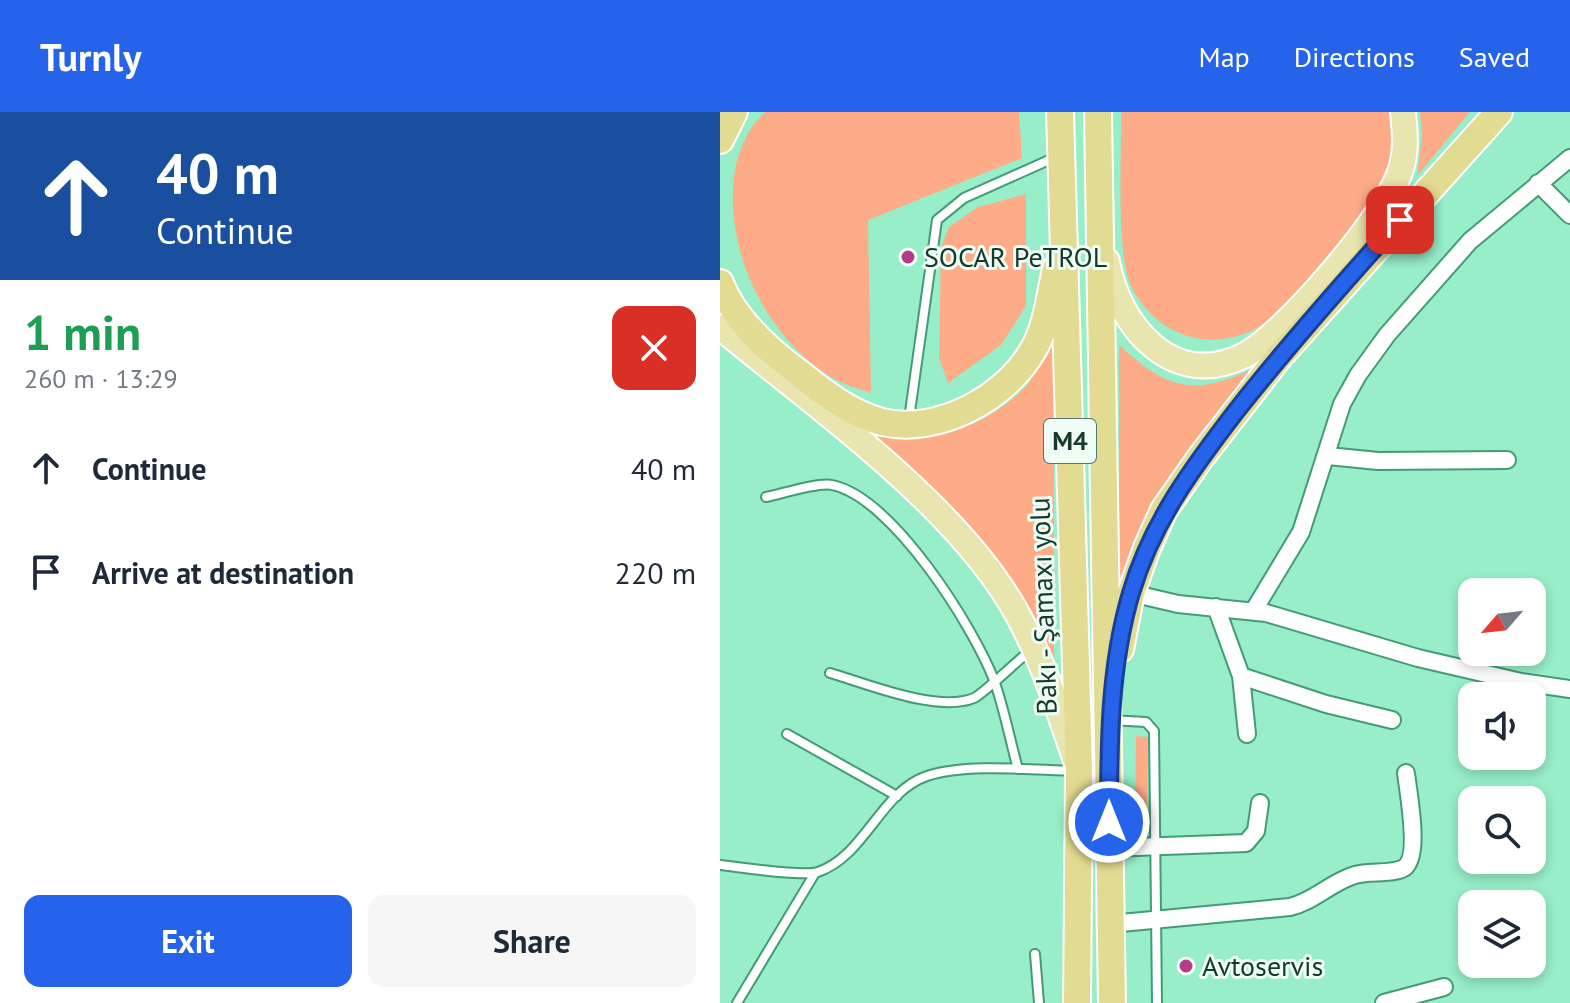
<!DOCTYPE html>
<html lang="en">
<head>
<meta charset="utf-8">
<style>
  :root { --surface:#fff; --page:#f6f6f7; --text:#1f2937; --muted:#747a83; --accent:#2563eb }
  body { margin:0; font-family:"PT Sans",sans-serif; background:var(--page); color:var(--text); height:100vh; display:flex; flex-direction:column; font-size:30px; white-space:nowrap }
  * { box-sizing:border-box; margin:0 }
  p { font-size:26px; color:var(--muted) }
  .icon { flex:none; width:44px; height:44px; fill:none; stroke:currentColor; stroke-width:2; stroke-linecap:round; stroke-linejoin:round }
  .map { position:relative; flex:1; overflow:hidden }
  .drawer { display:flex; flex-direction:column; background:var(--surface); width:720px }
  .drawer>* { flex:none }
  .top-card { background:#1a4fa0; color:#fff; overflow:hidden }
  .needle { width:52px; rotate:242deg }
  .controls { position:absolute; left:738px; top:466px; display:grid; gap:16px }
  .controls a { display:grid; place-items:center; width:88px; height:88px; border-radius:16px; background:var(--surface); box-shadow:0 4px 12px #0003; font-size:40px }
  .pin { position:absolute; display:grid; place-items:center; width:68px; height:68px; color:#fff; margin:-34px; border-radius:16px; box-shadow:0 4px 12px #0006 }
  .me { position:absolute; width:88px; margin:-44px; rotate:0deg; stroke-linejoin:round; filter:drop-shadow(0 0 6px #0008) }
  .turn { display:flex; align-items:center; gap:28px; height:168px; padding:0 24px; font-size:36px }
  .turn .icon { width:104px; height:104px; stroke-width:2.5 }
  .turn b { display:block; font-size:56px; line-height:68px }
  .round { display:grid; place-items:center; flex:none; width:84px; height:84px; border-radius:16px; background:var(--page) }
  .summary { display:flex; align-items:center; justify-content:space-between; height:136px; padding:0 24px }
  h1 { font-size:48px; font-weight:700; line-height:60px; color:#1e9e55 }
  .cta { display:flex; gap:16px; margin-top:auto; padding:16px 24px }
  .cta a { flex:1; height:92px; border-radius:16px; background:var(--accent); color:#fff; font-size:32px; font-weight:700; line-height:92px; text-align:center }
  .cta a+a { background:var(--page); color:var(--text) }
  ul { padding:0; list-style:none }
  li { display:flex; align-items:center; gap:24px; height:104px; padding:0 24px }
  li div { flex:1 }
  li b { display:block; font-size:30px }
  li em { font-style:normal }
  header { display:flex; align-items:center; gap:48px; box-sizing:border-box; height:112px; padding:0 40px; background:var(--accent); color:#fff }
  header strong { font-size:38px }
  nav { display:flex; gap:44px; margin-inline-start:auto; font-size:28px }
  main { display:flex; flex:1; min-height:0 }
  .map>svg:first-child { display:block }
  .green { fill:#feac88 }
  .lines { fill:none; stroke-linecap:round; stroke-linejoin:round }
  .service-casing { stroke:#439b78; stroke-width:12 }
  .minor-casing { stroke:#439b78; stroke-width:20 }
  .primary-casing { stroke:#fff; stroke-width:28 }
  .trunk-casing { stroke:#fff; stroke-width:30 }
  .service { stroke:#fff; stroke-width:8 }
  .minor { stroke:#fff; stroke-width:16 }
  .primary { stroke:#e9e5ae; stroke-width:24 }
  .trunk { stroke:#e2dc93; stroke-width:26 }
  .route-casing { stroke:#184099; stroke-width:20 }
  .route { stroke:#2563eb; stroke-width:14 }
  .poi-dot { fill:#b73b8c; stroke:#eefef6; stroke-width:3 }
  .labels { text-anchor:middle; stroke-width:6; stroke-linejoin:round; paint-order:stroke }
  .shield { fill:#eefef6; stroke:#567568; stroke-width:2 }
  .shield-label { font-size:26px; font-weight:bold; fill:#153a2b }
  .poi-label { font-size:28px; fill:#153a2b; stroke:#eefef6; text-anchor:start }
  .street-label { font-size:28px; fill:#153a2b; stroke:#eefef6 }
</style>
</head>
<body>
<header>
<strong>Turnly</strong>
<nav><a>Map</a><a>Directions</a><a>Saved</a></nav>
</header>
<main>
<section class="drawer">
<div class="top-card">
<div class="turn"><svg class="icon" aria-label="ahead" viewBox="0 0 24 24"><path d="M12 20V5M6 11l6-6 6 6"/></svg><div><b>40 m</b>Continue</div></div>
</div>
<div class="summary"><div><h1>1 min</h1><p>260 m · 13:29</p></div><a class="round" style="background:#d93025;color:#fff"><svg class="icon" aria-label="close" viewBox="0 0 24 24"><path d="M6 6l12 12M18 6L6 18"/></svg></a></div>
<ul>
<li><svg class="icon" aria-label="ahead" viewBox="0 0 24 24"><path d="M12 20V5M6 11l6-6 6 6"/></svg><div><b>Continue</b></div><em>40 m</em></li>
<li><svg class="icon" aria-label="arrive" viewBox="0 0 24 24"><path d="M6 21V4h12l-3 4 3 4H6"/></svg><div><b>Arrive at destination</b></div><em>220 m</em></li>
</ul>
<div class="cta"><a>Exit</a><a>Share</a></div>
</section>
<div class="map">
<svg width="850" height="891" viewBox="0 0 850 891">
  <rect width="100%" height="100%" fill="#97eec8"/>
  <!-- green -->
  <path class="green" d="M 45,0 L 299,0 L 302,46 L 148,108 L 151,281 C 140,277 127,274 116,268 C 45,227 0,133 16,52 C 23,30 28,16 45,0 Z
    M 401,0 L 671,0 C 674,13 677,35 673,48 C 660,87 634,113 608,143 C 588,166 568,198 541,214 C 493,242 438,226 412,176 C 395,143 402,41 401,0 Z
    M 700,0 L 750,0 L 697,64 L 702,24 Z
    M 306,82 L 306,194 L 281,233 L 228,271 L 219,246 L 221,135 L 229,115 L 258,95 Z
    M 334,231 L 334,558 L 303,487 L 256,423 L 148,321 C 201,336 258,318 298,282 C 313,270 323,247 334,231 Z
    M 399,233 C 452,282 478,284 542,252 L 399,487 Z
    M 416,624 L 428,625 L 427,713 L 415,713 Z"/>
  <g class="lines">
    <!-- service casing -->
    <g class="service-casing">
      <path id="service" d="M 189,307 L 217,108 L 244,86 L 338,44
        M 46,385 C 61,382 98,370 112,373 C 172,385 253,514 274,568 C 284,596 290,628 298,657
        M 110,561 C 148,572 217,601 254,586 C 263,582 299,547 311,538
        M 390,608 L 426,610 L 434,619 L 437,891
        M 67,622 L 177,684
        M 0,753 C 19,755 83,765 98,760 C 146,743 160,680 207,664 C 247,651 312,658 354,659
        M 315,842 L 319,891
        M 17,891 L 95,761"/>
    </g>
    <!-- minor casing -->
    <g class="minor-casing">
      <path id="minor" d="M 818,71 L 850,103
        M 608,344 L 658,349 L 787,348
        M 411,481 L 458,492 L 546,501 L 698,546 L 801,570 L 850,577
        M 496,495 L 521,564 L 527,622
        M 534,498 L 581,420 L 622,292 L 638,263 L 667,223 L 750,129 L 850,46
        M 521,564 L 606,592 L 672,608
        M 389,736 L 526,731 L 536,719 L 540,691
        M 390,812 L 570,795 C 594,789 609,772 632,764 C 647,758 667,763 682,757 C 702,749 688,680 686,661
        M 664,891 L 724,875"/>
    </g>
    <!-- primary casing -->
    <g class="primary-casing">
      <path id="primary" d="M 387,149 C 398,214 452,278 523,244 C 564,224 665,105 680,60 C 687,41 685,20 683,0
        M 0,215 C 96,295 242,396 300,507 C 324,552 339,600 356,649"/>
    </g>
    <!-- trunk casing -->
    <g class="trunk-casing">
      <path id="trunk" d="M 340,0 L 359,659 L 357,891
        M 378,0 L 392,891
        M 0,28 L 14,0
        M 0,171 C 14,208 48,238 79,261 C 104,281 131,302 162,310 C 218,323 286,286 313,238 C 327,215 330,183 336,157
        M 400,537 L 411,481 L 427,436 L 444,398 L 481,345 L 558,246 L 779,0"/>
    </g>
    <!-- service -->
    <use href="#service" class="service"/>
    <!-- minor -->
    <use href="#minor" class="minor"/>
    <!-- primary -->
    <use href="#primary" class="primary"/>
    <!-- trunk -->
    <use href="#trunk" class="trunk"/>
  </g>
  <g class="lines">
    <!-- route casing -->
    <g class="route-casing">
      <path id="route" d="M 389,710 C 389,634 389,555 411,481 C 432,410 473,355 517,298 C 569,232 624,170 680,108"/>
    </g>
    <!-- route -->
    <use href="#route" class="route"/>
  </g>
  <!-- markers -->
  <g class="poi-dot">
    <circle cx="188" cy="145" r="8"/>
    <circle cx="466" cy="854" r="8"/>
  </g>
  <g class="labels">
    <!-- shield labels -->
    <rect class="shield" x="324" y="307" width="52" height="44" rx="6"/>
    <g class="shield-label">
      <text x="350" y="338">M4</text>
    </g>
    <!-- poi labels -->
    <g class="poi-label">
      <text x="204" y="155">SOCAR PeTROL</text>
      <text x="482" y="864">Avtoservis</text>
    </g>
    <!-- street labels -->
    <g class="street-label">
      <text transform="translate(323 494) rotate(-92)" y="10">Bakı - Şamaxı yolu</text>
    </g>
  </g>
</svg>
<div class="controls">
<a><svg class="needle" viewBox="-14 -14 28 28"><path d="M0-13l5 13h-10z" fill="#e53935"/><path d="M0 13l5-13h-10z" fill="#747a83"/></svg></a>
<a><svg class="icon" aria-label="sound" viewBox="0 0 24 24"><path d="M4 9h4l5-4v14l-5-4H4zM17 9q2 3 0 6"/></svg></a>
<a><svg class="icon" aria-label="search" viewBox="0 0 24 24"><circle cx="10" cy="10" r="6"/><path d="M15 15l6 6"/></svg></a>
<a><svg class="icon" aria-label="layers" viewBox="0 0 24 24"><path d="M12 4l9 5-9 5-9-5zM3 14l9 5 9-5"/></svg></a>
</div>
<div class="pin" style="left:680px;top:108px;background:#d93025"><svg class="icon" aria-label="arrive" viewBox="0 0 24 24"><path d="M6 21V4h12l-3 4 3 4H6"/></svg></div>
<svg class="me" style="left:389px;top:710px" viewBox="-20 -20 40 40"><circle r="17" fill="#2563eb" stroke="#fff" stroke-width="3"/><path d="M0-11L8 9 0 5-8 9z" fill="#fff"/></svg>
</div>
</main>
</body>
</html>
